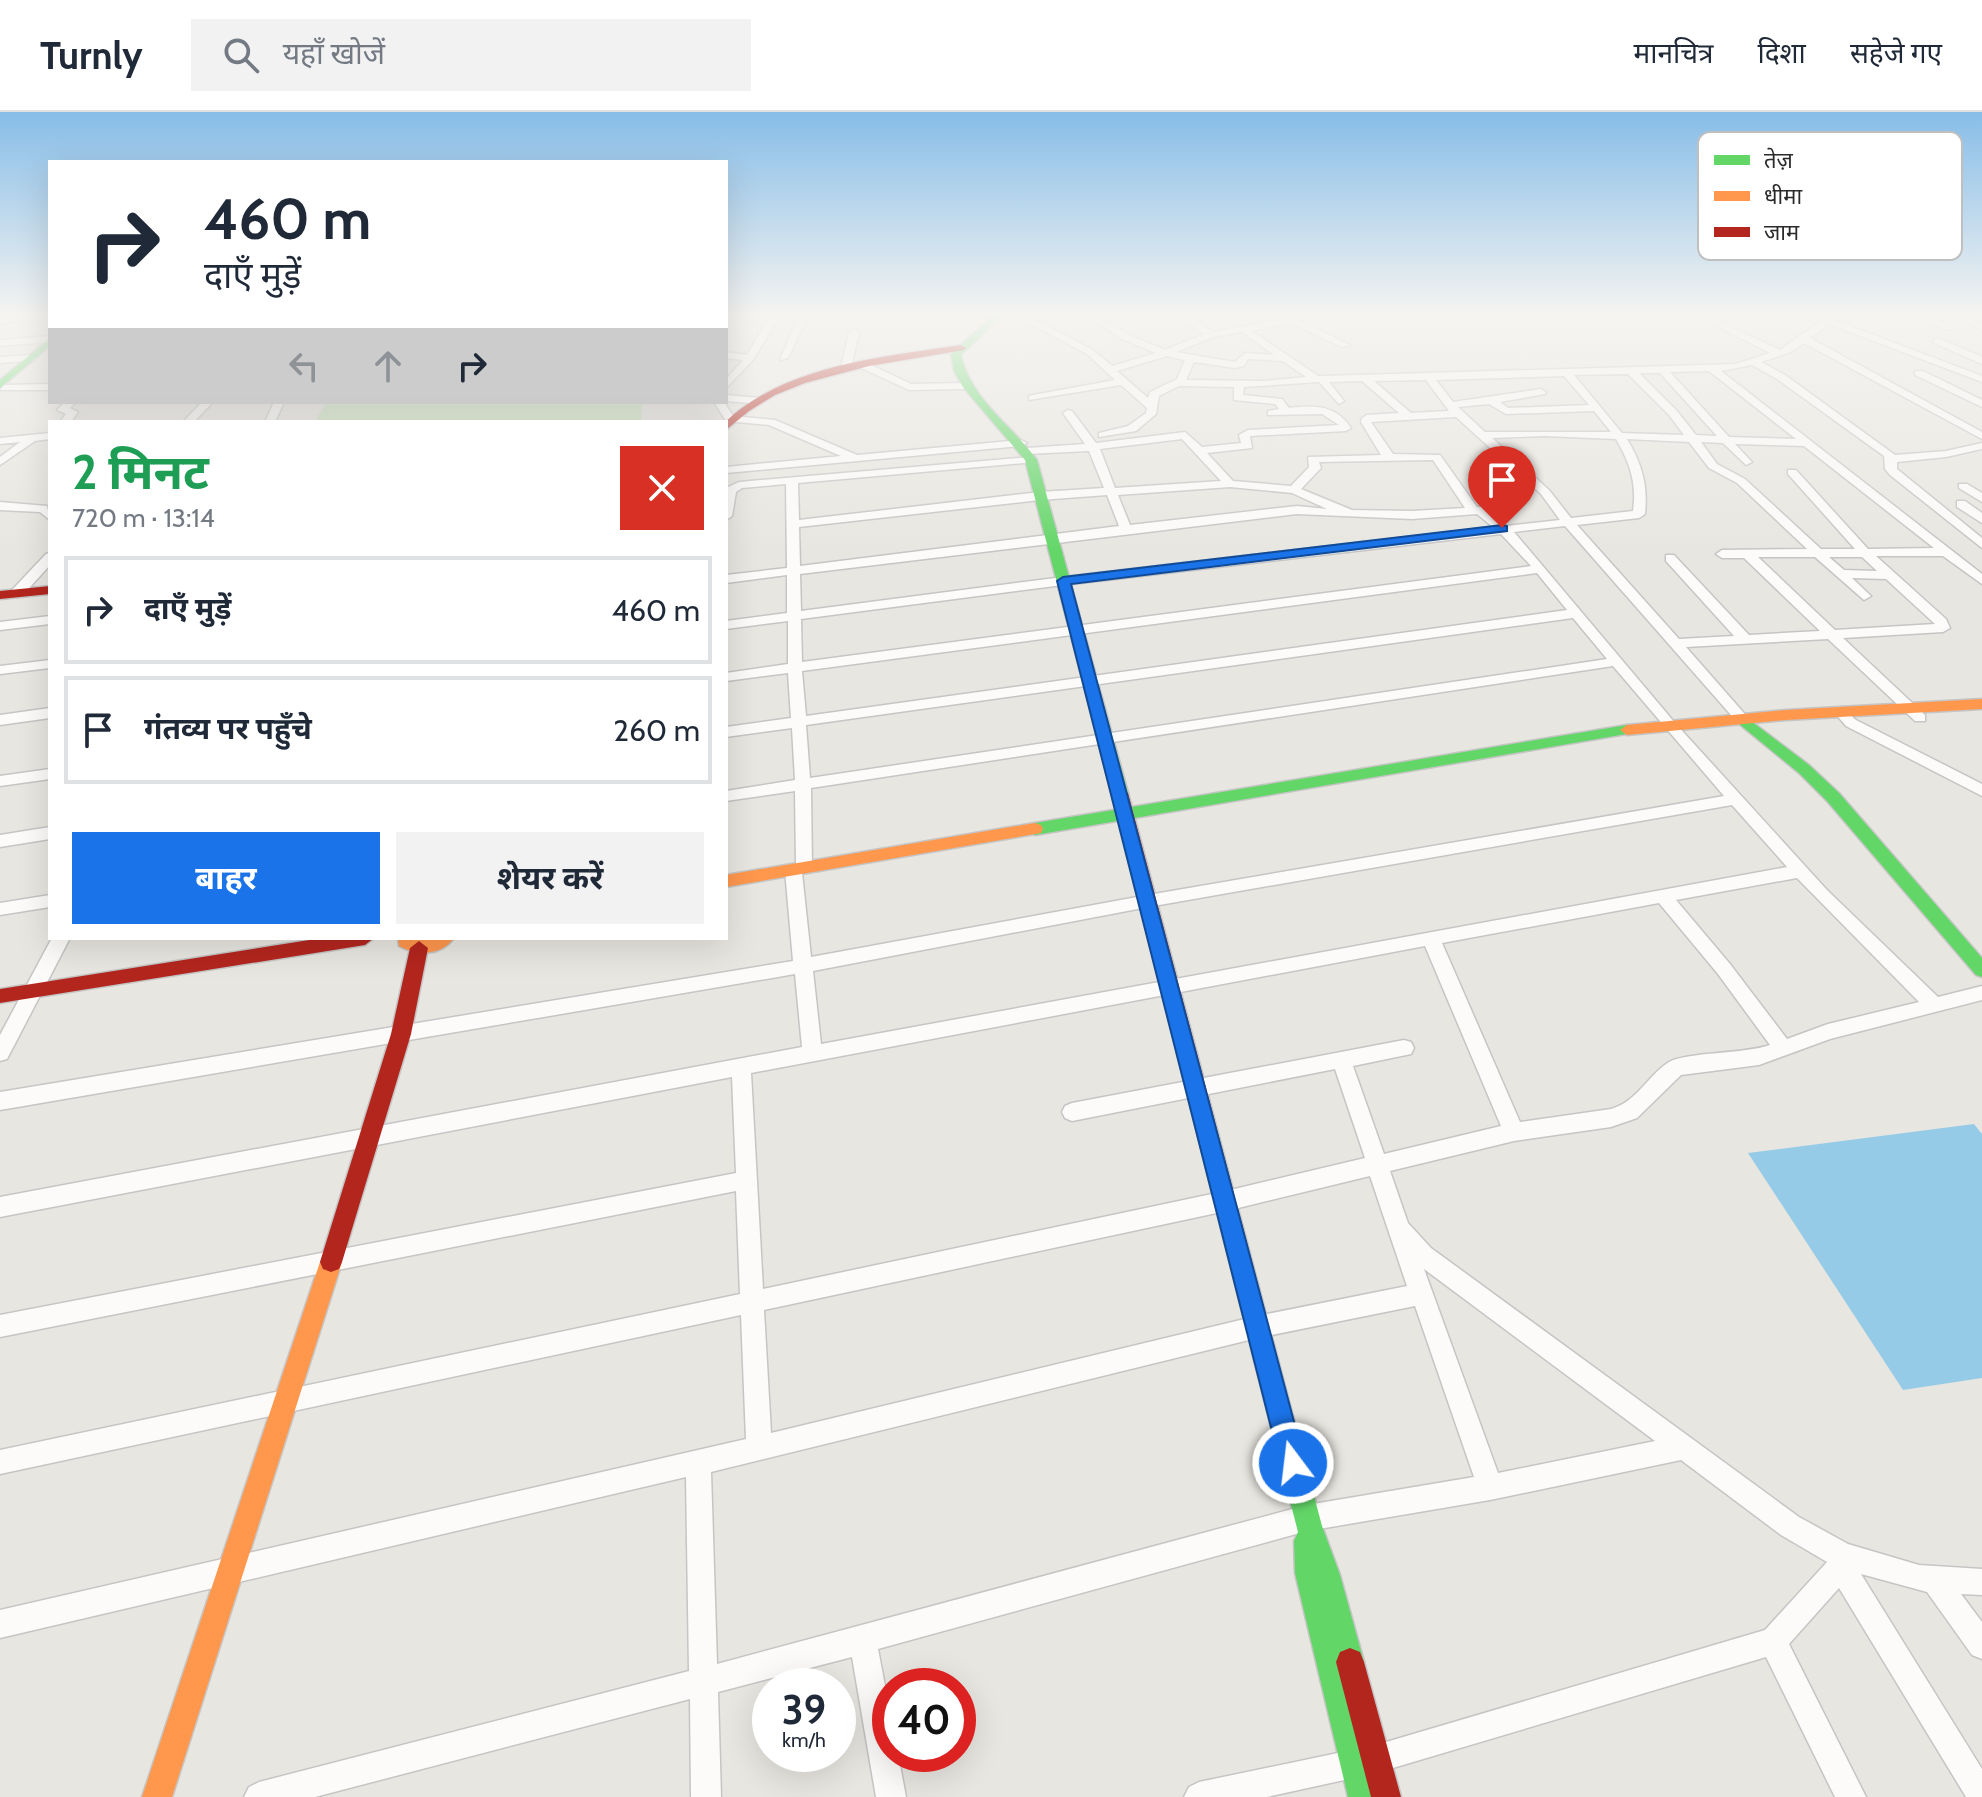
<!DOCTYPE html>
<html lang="hi">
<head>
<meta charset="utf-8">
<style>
  :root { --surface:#fff; --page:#f2f2f3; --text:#1f2937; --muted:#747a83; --line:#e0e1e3; --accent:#1a73e8 }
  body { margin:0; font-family:Cabin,"Noto Sans Devanagari",sans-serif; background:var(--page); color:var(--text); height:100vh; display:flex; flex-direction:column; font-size:30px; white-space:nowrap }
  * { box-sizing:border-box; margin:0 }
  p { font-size:26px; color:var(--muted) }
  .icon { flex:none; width:44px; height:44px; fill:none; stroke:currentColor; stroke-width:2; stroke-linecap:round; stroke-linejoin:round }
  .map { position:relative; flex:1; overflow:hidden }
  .sheet { position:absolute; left:48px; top:308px; width:680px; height:520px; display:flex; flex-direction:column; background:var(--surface); border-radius:0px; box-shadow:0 8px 32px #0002 }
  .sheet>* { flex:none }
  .hud { position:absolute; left:48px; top:48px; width:680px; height:244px; border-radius:0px; box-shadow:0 8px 32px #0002; background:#fff; color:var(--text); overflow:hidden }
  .speed { position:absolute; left:752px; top:1556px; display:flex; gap:16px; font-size:40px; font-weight:700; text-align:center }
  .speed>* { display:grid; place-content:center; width:104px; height:104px; border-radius:50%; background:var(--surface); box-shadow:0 8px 32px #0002; line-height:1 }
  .speed small { font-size:20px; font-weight:400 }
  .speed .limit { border:12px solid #d22; background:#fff; color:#111 }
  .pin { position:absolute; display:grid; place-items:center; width:68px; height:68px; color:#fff; margin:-82px -34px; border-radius:50% 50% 50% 0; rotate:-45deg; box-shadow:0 0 8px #0007 }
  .pin .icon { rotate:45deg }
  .me { position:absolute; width:88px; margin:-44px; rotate:345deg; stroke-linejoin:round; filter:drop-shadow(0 0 6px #0008) }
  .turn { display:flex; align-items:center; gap:28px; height:168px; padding:0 24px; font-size:36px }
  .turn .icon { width:104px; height:104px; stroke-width:2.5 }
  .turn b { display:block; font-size:56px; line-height:68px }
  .lanes { display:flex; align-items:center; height:76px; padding:0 24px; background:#0003; justify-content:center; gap:40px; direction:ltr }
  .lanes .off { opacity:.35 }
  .round { display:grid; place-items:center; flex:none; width:84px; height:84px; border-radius:0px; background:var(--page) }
  .head { display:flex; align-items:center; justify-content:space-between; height:136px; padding:0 24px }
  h1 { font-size:48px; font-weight:700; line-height:60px; color:#1e9e55 }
  .primary-button { display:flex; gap:16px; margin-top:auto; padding:16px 24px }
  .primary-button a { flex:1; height:92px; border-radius:0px; background:var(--accent); color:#fff; font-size:32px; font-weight:700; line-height:92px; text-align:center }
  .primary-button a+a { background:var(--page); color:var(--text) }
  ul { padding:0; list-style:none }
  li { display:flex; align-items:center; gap:24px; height:108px; margin:0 16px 12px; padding:0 8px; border:4px solid var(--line); border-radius:0px }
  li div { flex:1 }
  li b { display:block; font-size:30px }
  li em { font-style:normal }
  header { display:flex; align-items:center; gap:48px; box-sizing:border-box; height:112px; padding:0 40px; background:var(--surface); border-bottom:2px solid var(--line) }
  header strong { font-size:38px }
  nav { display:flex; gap:44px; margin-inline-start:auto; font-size:28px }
  .search { width:560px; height:72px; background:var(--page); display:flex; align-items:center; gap:20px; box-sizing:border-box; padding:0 28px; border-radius:0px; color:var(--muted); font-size:30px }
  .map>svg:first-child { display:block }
  .green { fill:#c8e3ba }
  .water { fill:#96cbe7 }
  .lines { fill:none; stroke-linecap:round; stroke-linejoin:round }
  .street-casing { stroke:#c5c5c5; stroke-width:3 }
  .fast-casing { stroke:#c5c5c5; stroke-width:3 }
  .slow-casing { stroke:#c5c5c5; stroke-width:3 }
  .jam-casing { stroke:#c5c5c5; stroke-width:3 }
  .street { fill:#fcfbfa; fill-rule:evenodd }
  .fast { fill:#63d668; fill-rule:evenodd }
  .slow { fill:#ff974d; fill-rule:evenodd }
  .jam { fill:#b3261e; fill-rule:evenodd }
  .route { fill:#1a73e8; stroke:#114b97; stroke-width:2 }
  .key { fill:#fff; stroke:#bfbfbf; stroke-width:2 }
  .key-label { font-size:22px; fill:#2a2a2a }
</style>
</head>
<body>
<header>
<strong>Turnly</strong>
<div class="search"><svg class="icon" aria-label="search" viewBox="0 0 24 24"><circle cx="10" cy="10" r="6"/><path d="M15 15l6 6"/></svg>यहाँ खोजें</div>
<nav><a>मानचित्र</a><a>दिशा</a><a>सहेजे गए</a></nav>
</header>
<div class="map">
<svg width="1982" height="1685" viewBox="0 0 1982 1685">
  <rect width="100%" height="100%" fill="#e8e6e0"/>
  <!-- green -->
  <path class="green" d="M 326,290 L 642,290 L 641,310 L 315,310 Z"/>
  <!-- water -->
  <path class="water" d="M 1974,1012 L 1982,1022 L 1982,1266 L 1903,1278 L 1748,1041 Z"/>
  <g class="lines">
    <!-- street casing -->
    <g class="street-casing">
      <path id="street" d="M 50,204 L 48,207 L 0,211 L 0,205 Z
        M 770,204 L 780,204 L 753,248 L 726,276 L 726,267 L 743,248 L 726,246 L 726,240 L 747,243 Z
        M 798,204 L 808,204 L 788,246 L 780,248 Z
        M 846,204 L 900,204 L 901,205 L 896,208 L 851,207 Z
        M 943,204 L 966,204 L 994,210 L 989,213 Z
        M 1016,204 L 1028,204 L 1093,238 L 1112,254 L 1156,241 L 1122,227 L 1086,204 L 1097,204 L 1129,223 L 1165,238 L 1204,222 L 1178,204 L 1189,204 L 1213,220 L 1283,207 L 1278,204 L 1290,204 L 1350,233 L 1342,235 L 1291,211 L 1252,219 L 1318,264 L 1324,264 L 1736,252 L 1770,241 L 1696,204 L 1708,204 L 1780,238 L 1828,204 L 1839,204 L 1834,208 L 1982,264 L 1982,270 L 1829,212 L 1810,226 L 1982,320 L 1982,327 L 1804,231 L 1791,240 L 1761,250 L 1785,263 L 1895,343 L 1946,339 L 1982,331 L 1982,337 L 1946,345 L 1897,350 L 1897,357 L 1982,426 L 1982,436 L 1890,363 L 1885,357 L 1884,344 L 1777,267 L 1752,253 L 1721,259 L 1982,462 L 1982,472 L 1943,444 L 1876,444 L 1946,507 L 1950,516 L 1943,520 L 1843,526 L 1925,603 L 1925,609 L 1915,609 L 1828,527 L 1686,535 L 1750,608 L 1748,611 L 1738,611 L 1565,414 L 1514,420 L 1675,611 L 1827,778 L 1938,885 L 1982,874 L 1982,888 L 1830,927 L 1759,953 L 1681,963 L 1637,1006 L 1611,1015 L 1514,1029 L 1390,1059 L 1408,1111 L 1431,1136 L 1799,1405 L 1848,1432 L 1919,1453 L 1982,1457 L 1982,1483 L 1961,1482 L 1982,1510 L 1982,1547 L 1972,1543 L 1927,1480 L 1861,1462 L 1982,1657 L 1982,1685 L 1966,1685 L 1839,1476 L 1789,1532 L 1866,1685 L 1835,1685 L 1766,1545 L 1376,1661 L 1267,1685 L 1184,1685 L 1189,1675 L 1199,1670 L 1376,1633 L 1765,1518 L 1827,1450 L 1781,1423 L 1681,1348 L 1490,1388 L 1307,1419 L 878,1537 L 890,1600 L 890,1642 L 898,1642 L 906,1685 L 876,1685 L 852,1545 L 718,1580 L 721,1685 L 691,1685 L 690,1587 L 315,1685 L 244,1685 L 249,1675 L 259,1670 L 689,1559 L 686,1365 L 0,1526 L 0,1498 L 746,1327 L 741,1203 L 0,1362 L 0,1338 L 740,1182 L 736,1079 L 0,1225 L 0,1203 L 736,1061 L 732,965 L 0,1105 L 0,1085 L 802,935 L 795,862 L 0,998 L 0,980 L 793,849 L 785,758 L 787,754 L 796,753 L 795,679 L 726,689 L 726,679 L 795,668 L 792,616 L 726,625 L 726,615 L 791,606 L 788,561 L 726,569 L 726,561 L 788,552 L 788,509 L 726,517 L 726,509 L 787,501 L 787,463 L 726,471 L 726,463 L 787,456 L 786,372 L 742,376 L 736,380 L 732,404 L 726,408 L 726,376 L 739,370 L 1031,345 L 1035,346 L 1035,350 L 798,371 L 799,408 L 1040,380 L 1104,376 L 1089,339 L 1027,342 L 1021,339 L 1027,336 L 1085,332 L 1063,301 L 1068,298 L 1072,299 L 1096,331 L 1185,320 L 1202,335 L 1241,331 L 1239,323 L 1248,318 L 1339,313 L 1322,302 L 1268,303 L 1268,299 L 1279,297 L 1275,292 L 1234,288 L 1234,275 L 1179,274 L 1159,284 L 1156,302 L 1136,319 L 1099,325 L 1099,321 L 1128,314 L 1146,301 L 1147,296 L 1121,273 L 1029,288 L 1029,284 L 1033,283 L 1115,268 L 1087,242 ZM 1242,220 L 1274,243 L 1245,241 L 1235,250 L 1176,240 L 1213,225 ZM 1167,244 L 1185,248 L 1177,267 L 1150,280 L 1148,286 L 1117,259 ZM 1248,247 L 1283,249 L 1306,265 L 1265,269 L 1186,268 L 1194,250 L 1235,256 L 1244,254 ZM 1709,259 L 1796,327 L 1729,325 L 1670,260 ZM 1639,261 L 1660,261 L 1717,324 L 1696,323 L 1677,299 ZM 1628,262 L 1669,303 L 1684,323 L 1622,321 L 1574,263 ZM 1564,264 L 1589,293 L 1508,296 L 1500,290 L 1545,282 L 1546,280 L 1541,277 L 1453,290 L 1436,268 ZM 1426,268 L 1449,299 L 1411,301 L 1374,269 ZM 1362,269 L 1399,301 L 1367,303 L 1362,306 L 1361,310 L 1381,343 L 1308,345 L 1309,355 L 1291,374 L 1233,369 L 1207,341 L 1252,336 L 1250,324 L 1346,319 L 1351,316 C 1336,293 1315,293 1289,296 L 1282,287 L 1243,283 L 1244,275 L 1319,270 L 1339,292 L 1344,289 L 1329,270 ZM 1489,292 L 1506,302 L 1594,299 L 1611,320 L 1485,320 L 1458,295 ZM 1456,305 L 1541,382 L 1560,408 L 1506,414 L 1484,395 L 1477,395 L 1440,343 L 1393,342 L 1371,310 ZM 1545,324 L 1616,327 C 1630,351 1637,371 1633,399 L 1571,406 L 1549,378 L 1492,326 ZM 1182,327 L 1221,369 L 1115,376 L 1100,337 ZM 1627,327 L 1689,330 L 1709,356 L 1737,371 L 1807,437 L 1722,438 L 1716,442 L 1722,446 L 1744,446 L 1820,519 L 1749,523 L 1674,443 L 1666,443 L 1666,449 L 1734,524 L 1679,527 L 1577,413 L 1639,406 L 1645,402 C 1648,373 1642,352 1627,327 ZM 1701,330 L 1723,331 L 1746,353 L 1752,350 L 1735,332 L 1804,334 L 1934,436 L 1868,437 L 1796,358 L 1788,358 L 1788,362 L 1855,437 L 1821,437 L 1745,367 L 1717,352 ZM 1433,348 L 1465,396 L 1412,399 L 1352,398 L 1301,377 L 1321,356 L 1319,350 ZM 1230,375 L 1292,381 L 1327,397 L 1297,394 L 1130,413 L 1118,383 ZM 1107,383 L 1119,414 L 800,454 L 799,415 L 1040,388 ZM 1297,402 L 1412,407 L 1477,402 L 1493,415 L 1063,465 L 801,499 L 800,462 ZM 1501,422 L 1531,454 L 802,550 L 801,507 L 1063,473 ZM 1758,445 L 1815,445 L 1864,488 L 1871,484 L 1852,466 L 1886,467 L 1935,512 L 1835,518 ZM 1829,445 L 1862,445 L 1877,459 L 1844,458 ZM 1537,461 L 1567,498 L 806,604 L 802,559 ZM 1573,506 L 1607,547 L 810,666 L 806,613 ZM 1613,554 L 1724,684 L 1148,783 L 811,845 L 802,761 L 810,760 L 812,756 L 811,676 ZM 1732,693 L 1787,755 L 821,932 L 813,859 L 1148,795 ZM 1797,766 L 1919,890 L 1828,912 L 1787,927 L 1730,852 L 1676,788 ZM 1659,791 L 1718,862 L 1770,933 C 1745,942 1686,940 1669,950 C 1647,964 1638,989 1611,997 L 1520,1010 L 1442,831 ZM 1425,834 L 1501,1014 L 1384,1042 L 1353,954 L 1411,942 L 1414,936 L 1411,930 L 1404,928 L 1072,991 L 1065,994 L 1062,1000 L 1065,1006 L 1072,1009 L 1335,957 L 1365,1046 L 1226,1079 L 763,1177 L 751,961 ZM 1370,1064 L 1407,1174 L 1257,1204 L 771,1321 L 764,1198 L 1226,1099 ZM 1424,1157 L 1655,1329 L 1498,1361 ZM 1415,1194 L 1474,1365 L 1307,1393 L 717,1552 L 711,1360 L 1257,1226 Z
        M 1916,204 L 1929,204 L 1954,216 L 1946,218 Z
        M 1950,204 L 1963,204 L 1982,212 L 1982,218 Z
        M 854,217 L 859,220 L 851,256 L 846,259 L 841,256 L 849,220 Z
        M 50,224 L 50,230 L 0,234 L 0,228 Z
        M 1934,227 L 1940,227 L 1982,245 L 1982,252 L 1934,231 Z
        M 32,243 L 35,244 L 35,248 L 0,251 L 0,245 Z
        M 859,251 L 867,251 L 911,272 L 964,271 L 969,274 L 964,277 L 909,278 L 859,255 Z
        M 1915,259 L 1923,259 L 1982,288 L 1982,295 L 1915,263 Z
        M 50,272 L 50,278 L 0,278 L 4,273 Z
        M 726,283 L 760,286 L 765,289 L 760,292 L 726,289 Z
        M 65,290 L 76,290 L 70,296 L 78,300 L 71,310 L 60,310 L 66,302 L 57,298 Z
        M 202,290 L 213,290 L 194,310 L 183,310 Z
        M 274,290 L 284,290 L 275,310 L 265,310 Z
        M 714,290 L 724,290 L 733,304 L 775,308 L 857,343 L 1021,328 L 1027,331 L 1021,334 L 726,361 L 726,355 L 841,344 L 769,313 L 726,309 Z
        M 50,321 L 50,327 L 35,329 L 0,353 L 0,345 L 20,330 L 0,332 L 0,326 Z
        M 1959,372 L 1967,372 L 1982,381 L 1982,390 L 1959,376 Z
        M 1957,389 L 1965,389 L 1982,401 L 1982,411 L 1957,395 Z
        M 0,390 L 47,394 L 50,408 L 40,400 L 0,398 Z
        M 50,441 L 50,453 L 22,484 L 12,484 L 12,478 L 46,442 Z
        M 50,504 L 50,512 L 0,518 L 0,510 Z
        M 50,548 L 50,556 L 0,562 L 0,554 Z
        M 1841,595 L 1856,608 L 1982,672 L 1982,684 L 1846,614 L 1834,600 Z
        M 50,596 L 50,606 L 0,613 L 0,603 Z
        M 50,657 L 50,667 L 0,674 L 0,664 Z
        M 50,715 L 50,727 L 0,735 L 0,723 Z
        M 50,783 L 50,795 L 0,803 L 0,791 Z
        M 52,826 L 70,826 L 7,947 L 0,949 L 0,923 Z"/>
    </g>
    <!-- fast casing -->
    <g class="fast-casing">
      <path id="fast" d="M 992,204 L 1002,204 L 961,243 C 971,288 1011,312 1037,348 L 1128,681 L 1120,686 L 1112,681 L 1025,348 L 963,275 L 954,259 L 951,242 Z
        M 50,226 L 50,234 L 0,276 L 0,268 Z
        M 1743,603 L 1809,653 L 1839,681 L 1982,846 L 1982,865 L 1976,863 L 1827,689 L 1799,661 L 1738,611 L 1738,605 Z
        M 1627,613 L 1632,615 L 1632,621 L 1035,723 L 1027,717 L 1035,711 Z
        M 1266,1236 L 1274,1240 L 1278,1248 L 1322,1414 L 1340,1463 L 1364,1550 L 1360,1560 L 1347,1563 L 1378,1685 L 1348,1685 L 1295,1461 L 1294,1429 L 1298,1420 L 1254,1248 L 1258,1240 Z"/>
    </g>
    <!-- slow casing -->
    <g class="slow-casing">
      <path id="slow" d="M 1982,587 L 1982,597 L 1786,608 L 1627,623 L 1620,618 L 1627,613 L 1786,598 Z
        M 1035,711 L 1041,713 L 1043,717 L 1041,721 L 726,775 L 726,763 Z
        M 398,826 L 454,826 C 441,844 417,844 399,834 Z
        M 331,1140 L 339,1143 L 342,1150 L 172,1685 L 142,1685 L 320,1150 L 323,1143 Z"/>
    </g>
    <!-- jam casing -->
    <g class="jam-casing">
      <path id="jam" d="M 961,233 L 966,236 L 964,238 L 869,254 L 805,271 L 775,283 L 749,299 L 726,318 L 725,310 C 786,253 882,245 961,233 Z
        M 50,474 L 50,482 L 0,487 L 0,479 Z
        M 1120,676 L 1128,681 L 1278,1248 L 1274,1256 L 1266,1260 L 1258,1256 L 1254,1248 L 1112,681 Z
        M 322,826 L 374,826 L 365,833 L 0,891 L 0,877 Z
        M 419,829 L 428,836 L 411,922 L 342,1150 L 339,1157 L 331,1160 L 323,1157 L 320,1150 L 391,922 L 410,836 Z
        M 1350,1536 L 1360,1540 L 1364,1550 L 1401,1685 L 1371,1685 L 1336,1550 L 1340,1540 Z"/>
    </g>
    <!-- street -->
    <use href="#street" class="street"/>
    <!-- fast -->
    <use href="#fast" class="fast"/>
    <!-- slow -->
    <use href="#slow" class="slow"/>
    <!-- jam -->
    <use href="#jam" class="jam"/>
  </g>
  <!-- sky -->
  <linearGradient id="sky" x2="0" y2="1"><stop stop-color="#87bde8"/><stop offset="0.46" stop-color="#f5f4f1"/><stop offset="1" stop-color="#f5f4f1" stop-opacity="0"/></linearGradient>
  <rect width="1982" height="440" fill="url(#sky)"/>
  <!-- route -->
  <path class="route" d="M 1502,413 L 1507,414 L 1507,419 L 1071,472 L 1305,1351 L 1302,1360 L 1293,1364 L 1284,1360 L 1280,1351 L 1057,469 L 1063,465 Z"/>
  <!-- legend -->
  <rect x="1698" y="20" width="264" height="128" rx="12" class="key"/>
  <rect x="1714" y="43" width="36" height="10" fill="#63d668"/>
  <rect x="1714" y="79" width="36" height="10" fill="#ff974d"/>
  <rect x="1714" y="115" width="36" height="10" fill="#b3261e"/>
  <g class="key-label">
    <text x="1764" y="56">तेज़</text>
    <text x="1764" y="92">धीमा</text>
    <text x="1764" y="128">जाम</text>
  </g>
</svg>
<div class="speed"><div>39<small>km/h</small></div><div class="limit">40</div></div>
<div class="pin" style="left:1502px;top:416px;background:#d93025"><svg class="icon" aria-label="arrive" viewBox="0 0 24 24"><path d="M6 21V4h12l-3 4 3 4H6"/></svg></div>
<svg class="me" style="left:1293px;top:1351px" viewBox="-20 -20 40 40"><circle r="17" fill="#1a73e8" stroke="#fff" stroke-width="3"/><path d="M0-11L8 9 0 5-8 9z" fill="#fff"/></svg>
<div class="hud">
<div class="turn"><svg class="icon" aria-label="right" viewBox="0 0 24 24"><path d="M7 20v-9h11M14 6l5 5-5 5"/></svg><div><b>460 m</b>दाएँ मुड़ें</div></div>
<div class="lanes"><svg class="icon off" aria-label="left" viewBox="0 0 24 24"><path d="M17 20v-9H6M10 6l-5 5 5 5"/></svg><svg class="icon off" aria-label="ahead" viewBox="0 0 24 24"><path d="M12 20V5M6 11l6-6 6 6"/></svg><svg class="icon" aria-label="right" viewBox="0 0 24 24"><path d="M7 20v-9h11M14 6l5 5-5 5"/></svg></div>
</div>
<section class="sheet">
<div class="head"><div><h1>2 मिनट</h1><p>720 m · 13:14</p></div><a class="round" style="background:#d93025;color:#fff"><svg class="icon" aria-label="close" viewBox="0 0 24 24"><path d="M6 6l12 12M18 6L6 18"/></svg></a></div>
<ul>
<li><svg class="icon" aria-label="right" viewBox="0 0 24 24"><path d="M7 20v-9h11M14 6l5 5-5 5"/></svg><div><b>दाएँ मुड़ें</b></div><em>460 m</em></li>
<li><svg class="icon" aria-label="arrive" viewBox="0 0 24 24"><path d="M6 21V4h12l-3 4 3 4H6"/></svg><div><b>गंतव्य पर पहुँचे</b></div><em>260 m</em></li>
</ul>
<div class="primary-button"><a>बाहर</a><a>शेयर करें</a></div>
</section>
</div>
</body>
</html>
